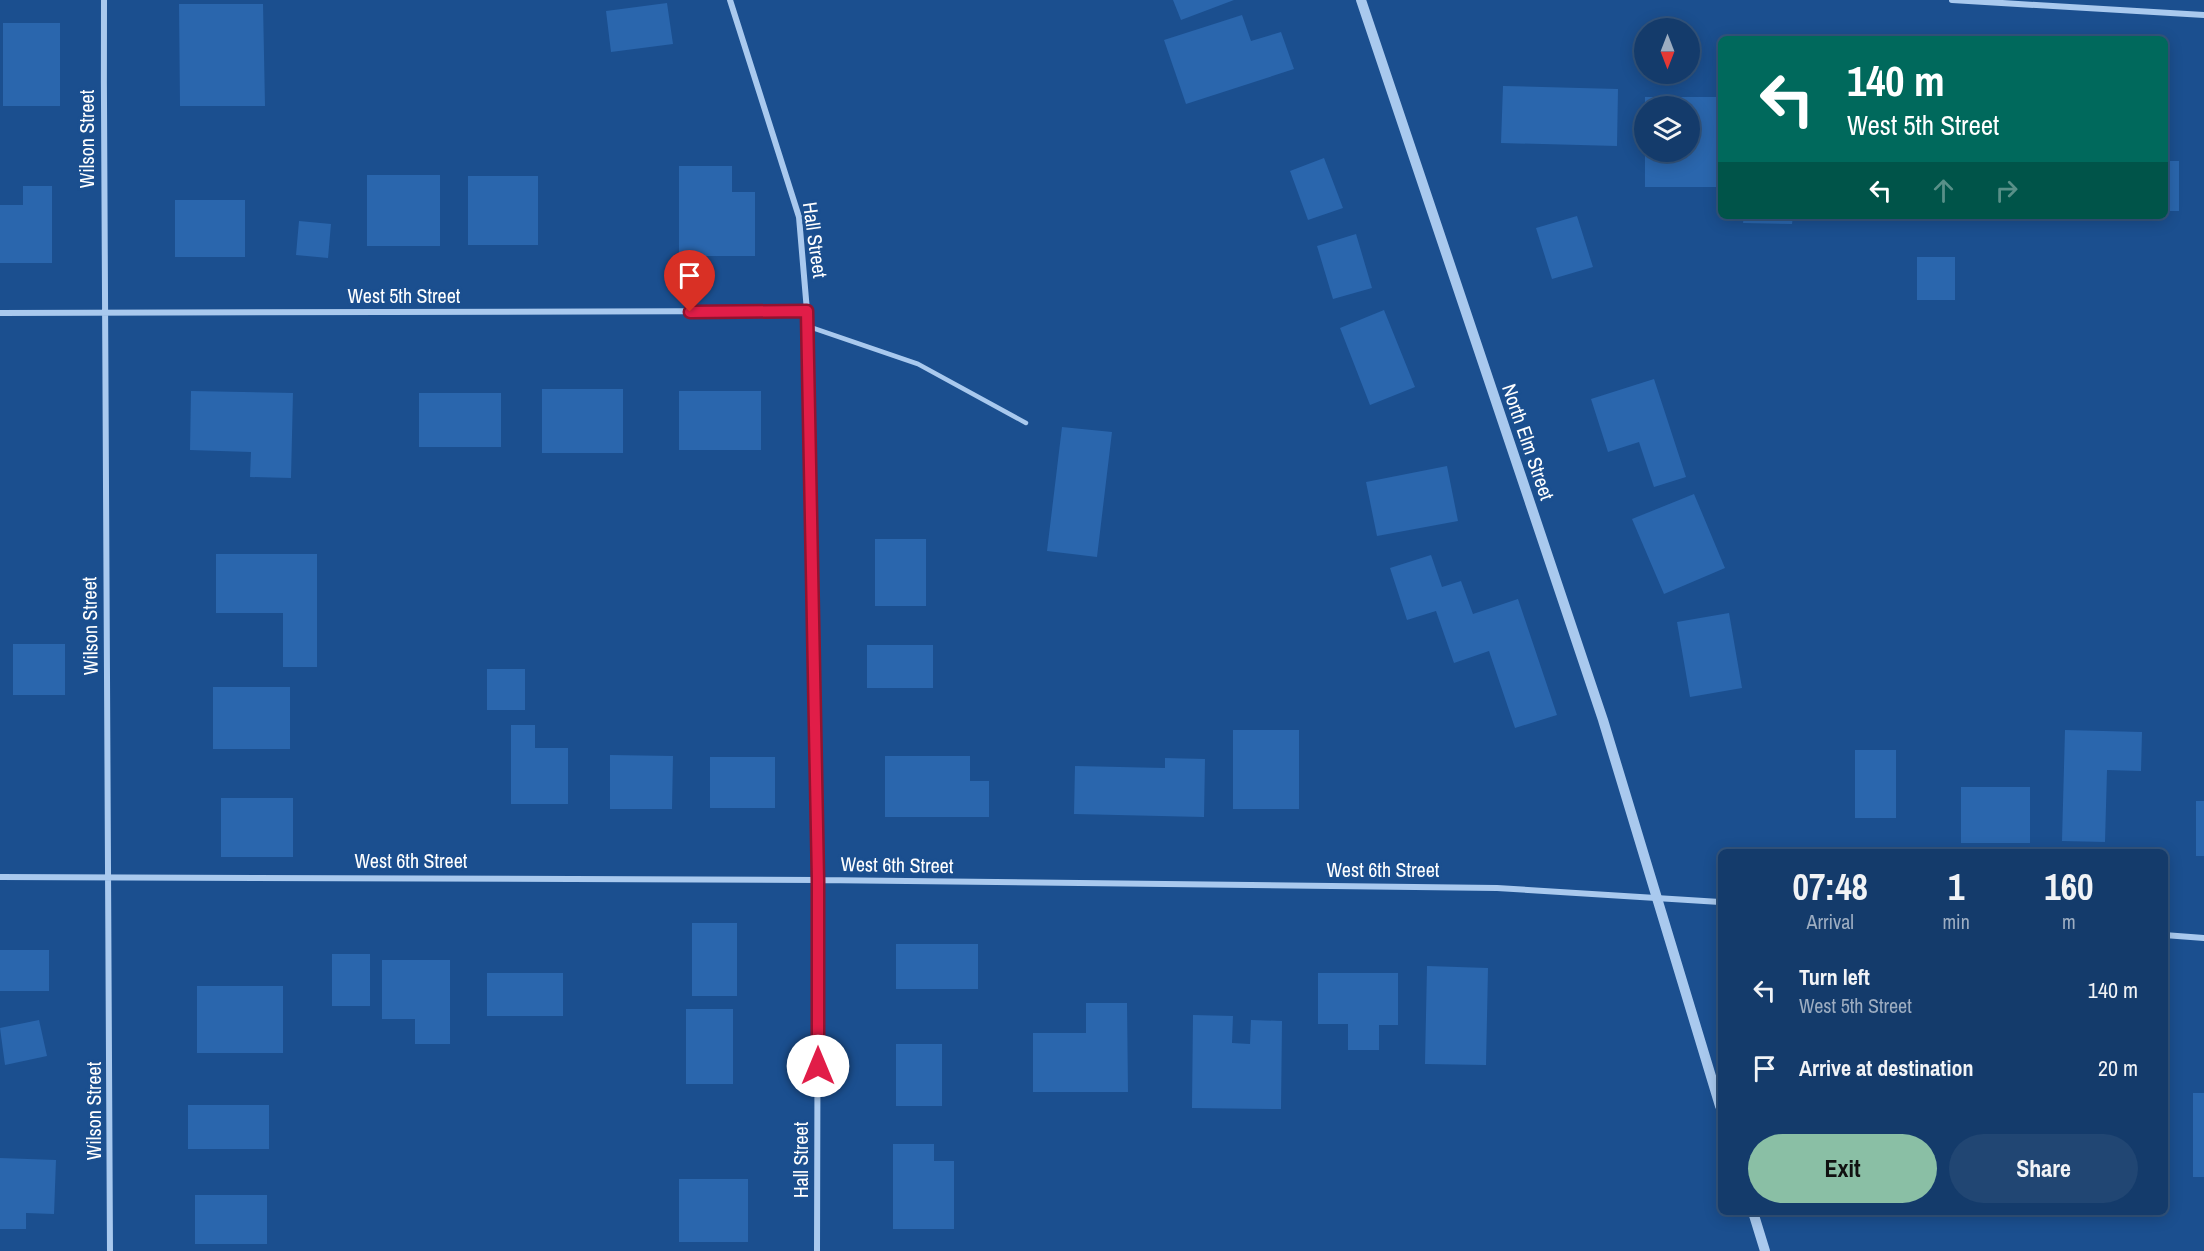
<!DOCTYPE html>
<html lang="en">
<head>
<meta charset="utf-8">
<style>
  :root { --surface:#143b6b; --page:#214673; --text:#f1f3f6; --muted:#9dadc1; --line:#33557e; --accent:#8abfa5 }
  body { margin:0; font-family:"Archivo Narrow",sans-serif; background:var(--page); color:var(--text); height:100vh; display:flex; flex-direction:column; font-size:22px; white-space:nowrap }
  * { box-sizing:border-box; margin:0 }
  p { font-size:20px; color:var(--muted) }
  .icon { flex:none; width:33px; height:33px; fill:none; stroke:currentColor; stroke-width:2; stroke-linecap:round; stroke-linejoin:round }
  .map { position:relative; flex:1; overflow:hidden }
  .sheet { position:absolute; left:1718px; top:849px; width:450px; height:366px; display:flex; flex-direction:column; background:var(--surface); border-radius:9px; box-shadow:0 3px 15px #0003,0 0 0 2px var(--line) }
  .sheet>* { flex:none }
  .guide { position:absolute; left:1718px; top:36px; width:450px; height:183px; border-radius:9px; box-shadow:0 3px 15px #0003,0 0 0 2px var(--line); background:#00695c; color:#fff; overflow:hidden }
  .needle { width:39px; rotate:180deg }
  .buttons { position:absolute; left:1634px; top:18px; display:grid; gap:12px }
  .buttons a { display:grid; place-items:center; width:66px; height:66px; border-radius:50%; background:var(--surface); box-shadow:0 3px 15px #0003,0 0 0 2px var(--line); font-size:30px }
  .pin { position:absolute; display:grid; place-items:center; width:51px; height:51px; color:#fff; margin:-62px -26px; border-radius:50% 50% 50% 0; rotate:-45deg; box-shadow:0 0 6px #0007 }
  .pin .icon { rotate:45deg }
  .me { position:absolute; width:66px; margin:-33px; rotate:0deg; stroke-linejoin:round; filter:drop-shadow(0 0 4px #0008) }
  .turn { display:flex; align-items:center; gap:21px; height:126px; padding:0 30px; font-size:27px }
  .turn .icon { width:78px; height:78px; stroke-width:2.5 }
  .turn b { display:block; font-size:42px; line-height:51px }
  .lanes { display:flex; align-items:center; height:57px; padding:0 30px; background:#0003; justify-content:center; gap:30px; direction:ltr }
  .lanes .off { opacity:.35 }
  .eta { display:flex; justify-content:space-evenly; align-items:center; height:102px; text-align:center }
  .eta b { font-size:36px; font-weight:800; line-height:42px }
  .action { display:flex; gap:12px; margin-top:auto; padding:12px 30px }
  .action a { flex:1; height:69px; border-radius:36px; background:var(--accent); color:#111; font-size:24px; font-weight:800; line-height:69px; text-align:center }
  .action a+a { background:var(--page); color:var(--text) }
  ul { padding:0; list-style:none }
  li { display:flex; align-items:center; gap:18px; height:78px; padding:0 30px }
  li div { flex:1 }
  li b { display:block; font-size:22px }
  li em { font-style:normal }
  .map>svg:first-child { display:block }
  .building { fill:#2a66ad }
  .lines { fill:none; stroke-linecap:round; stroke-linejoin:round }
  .service { stroke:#a9c9ee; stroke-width:4.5 }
  .minor { stroke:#a9c9ee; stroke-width:6 }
  .tertiary { stroke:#a9c9ee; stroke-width:10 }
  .route-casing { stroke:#92132f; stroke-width:15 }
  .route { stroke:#e11d48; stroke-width:10 }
  .labels { text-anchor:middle; stroke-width:6; stroke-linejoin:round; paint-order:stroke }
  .street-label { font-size:20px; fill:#fff; stroke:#1b4f8f }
</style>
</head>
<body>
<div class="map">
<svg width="2204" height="1251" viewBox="0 0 2204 1251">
  <rect width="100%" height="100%" fill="#1b4f8f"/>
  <!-- building -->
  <path class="building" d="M 1173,0 L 1234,0 L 1181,20 Z
    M 667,3 L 673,44 L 611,52 L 606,11 Z
    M 179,4 L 263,4 L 265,106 L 180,106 Z
    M 1242,15 L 1251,41 L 1281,32 L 1294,69 L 1186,104 L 1164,40 Z
    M 3,23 L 60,23 L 60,106 L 3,106 Z
    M 1503,86 L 1618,89 L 1617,146 L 1501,143 Z
    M 1645,97 L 1717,97 L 1717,187 L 1645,187 L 1645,152 L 1689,152 L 1689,106 L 1645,106 Z
    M 1324,158 L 1343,208 L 1308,220 L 1290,171 Z
    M 2164,161 L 2179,161 L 2179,211 L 2164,211 Z
    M 679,166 L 732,166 L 732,192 L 755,192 L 755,256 L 679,256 Z
    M 367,175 L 440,175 L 440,246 L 367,246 Z
    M 468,176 L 538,176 L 538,245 L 468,245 Z
    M 23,186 L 52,186 L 52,263 L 0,263 L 0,205 L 23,205 Z
    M 175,200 L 245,200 L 245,257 L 175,257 Z
    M 1577,216 L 1593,267 L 1552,279 L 1536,228 Z
    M 1744,216 L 1793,216 L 1792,224 L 1743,223 Z
    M 299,221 L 331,224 L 328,258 L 296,255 Z
    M 1356,234 L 1372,288 L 1333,299 L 1317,246 Z
    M 1917,257 L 1955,257 L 1955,300 L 1917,300 Z
    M 1384,310 L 1415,387 L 1370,405 L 1340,328 Z
    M 1654,379 L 1686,477 L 1654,487 L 1639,442 L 1608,452 L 1591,399 Z
    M 542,389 L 623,389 L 623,453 L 542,453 Z
    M 191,391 L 293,393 L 291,478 L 250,477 L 251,452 L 190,450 Z
    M 679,391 L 761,391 L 761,450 L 679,450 Z
    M 419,393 L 501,393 L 501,447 L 419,447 Z
    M 1062,427 L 1112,432 L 1097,557 L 1047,551 Z
    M 1447,466 L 1458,521 L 1377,536 L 1366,482 Z
    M 1694,494 L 1725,568 L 1664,594 L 1632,519 Z
    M 875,539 L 926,539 L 926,606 L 875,606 Z
    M 216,554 L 317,554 L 317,667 L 283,667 L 283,613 L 216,613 Z
    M 1431,555 L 1442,587 L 1461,581 L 1473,614 L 1518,599 L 1557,715 L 1515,728 L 1489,651 L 1454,663 L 1436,611 L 1407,620 L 1390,568 Z
    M 1729,613 L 1742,688 L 1690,697 L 1677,622 Z
    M 13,644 L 65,644 L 65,695 L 13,695 Z
    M 867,645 L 933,645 L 933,688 L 867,688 Z
    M 487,669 L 525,669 L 525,710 L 487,710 Z
    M 213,687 L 290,687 L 290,749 L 213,749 Z
    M 511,725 L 535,725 L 535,748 L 568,748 L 568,804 L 511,804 Z
    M 1233,730 L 1299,730 L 1299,809 L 1233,809 Z
    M 2065,730 L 2142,732 L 2141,771 L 2107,770 L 2105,842 L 2062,841 Z
    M 1855,750 L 1896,750 L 1896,818 L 1855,818 Z
    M 610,755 L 673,756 L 672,809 L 610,809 Z
    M 885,756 L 970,756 L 970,781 L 989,781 L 989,817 L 885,817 Z
    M 710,757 L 775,757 L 775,808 L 710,808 Z
    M 1165,758 L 1205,759 L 1204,817 L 1074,814 L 1075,766 L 1165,768 Z
    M 1961,787 L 2030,787 L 2030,843 L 1961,843 Z
    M 221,798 L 293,798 L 293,857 L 221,857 Z
    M 2196,801 L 2204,801 L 2204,856 L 2196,856 Z
    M 692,923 L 737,923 L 737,996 L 692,996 Z
    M 896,944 L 978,944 L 978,989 L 896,989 Z
    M 0,950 L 49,950 L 49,991 L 0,991 Z
    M 332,954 L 370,954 L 370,1006 L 332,1006 Z
    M 382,960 L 450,960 L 450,1044 L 415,1044 L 415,1019 L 382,1019 Z
    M 1427,966 L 1488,968 L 1486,1065 L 1425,1064 Z
    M 487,973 L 563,973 L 563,1016 L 487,1016 Z
    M 1318,973 L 1398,973 L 1398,1025 L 1379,1025 L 1379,1050 L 1348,1050 L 1348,1024 L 1318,1024 Z
    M 197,986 L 283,986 L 283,1053 L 197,1053 Z
    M 1086,1003 L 1127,1003 L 1128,1092 L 1033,1092 L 1033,1033 L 1086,1033 Z
    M 686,1009 L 733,1009 L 733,1084 L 686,1084 Z
    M 1193,1015 L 1233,1016 L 1232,1043 L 1250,1044 L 1251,1020 L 1282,1021 L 1281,1109 L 1192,1108 Z
    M 39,1020 L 47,1056 L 5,1065 L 0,1028 Z
    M 896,1044 L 942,1044 L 942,1106 L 896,1106 Z
    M 2193,1093 L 2204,1093 L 2204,1177 L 2193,1177 Z
    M 188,1105 L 269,1105 L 269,1149 L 188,1149 Z
    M 893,1144 L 934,1144 L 934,1161 L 954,1161 L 954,1229 L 893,1229 Z
    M 0,1158 L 56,1160 L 54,1214 L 26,1213 L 26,1229 L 0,1229 Z
    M 679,1179 L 748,1179 L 748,1242 L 679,1242 Z
    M 195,1195 L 267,1195 L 267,1244 L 195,1244 Z"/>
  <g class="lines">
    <!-- service -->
    <path class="service" d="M 807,326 L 918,364 L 1026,423"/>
    <!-- minor -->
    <path class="minor" d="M 104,0 C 103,417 110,834 110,1251
      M 730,0 L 799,217 L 807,311 L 818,880 L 817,1251
      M 1952,0 L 2204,15
      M 0,313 L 807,311
      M 0,877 L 818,880 L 1497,888 L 1720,902
      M 2164,935 L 2204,938"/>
    <!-- tertiary -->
    <path class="tertiary" d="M 1361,0 L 1603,720 L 1720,1106
      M 1753,1212 L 1765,1251"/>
  </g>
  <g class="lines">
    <!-- route casing -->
    <g class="route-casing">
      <path id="route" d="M 690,312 L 807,311 L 818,880 L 818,1066"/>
    </g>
    <!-- route -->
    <use href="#route" class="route"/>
  </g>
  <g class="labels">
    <!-- street labels -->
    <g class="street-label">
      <text transform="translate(87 139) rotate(-90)" y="7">Wilson Street</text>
      <text transform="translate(815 240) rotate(82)" y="7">Hall Street</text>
      <text x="404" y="303">West 5th Street</text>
      <text transform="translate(1528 442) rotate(71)" y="7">North Elm Street</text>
      <text transform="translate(90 626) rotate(-91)" y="7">Wilson Street</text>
      <text x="411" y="868">West 6th Street</text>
      <text transform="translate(897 865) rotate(1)" y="7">West 6th Street</text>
      <text x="1383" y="877">West 6th Street</text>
      <text transform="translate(94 1111) rotate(-90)" y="7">Wilson Street</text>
      <text transform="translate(801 1160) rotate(-90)" y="7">Hall Street</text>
    </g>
  </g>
</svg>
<div class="buttons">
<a><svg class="needle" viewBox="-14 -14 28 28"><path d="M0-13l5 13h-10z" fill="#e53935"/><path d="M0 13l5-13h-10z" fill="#9dadc1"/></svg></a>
<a><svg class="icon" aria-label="layers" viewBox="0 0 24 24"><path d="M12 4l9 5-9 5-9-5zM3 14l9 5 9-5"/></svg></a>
</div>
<div class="pin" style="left:690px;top:312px;background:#d93025"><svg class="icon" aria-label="arrive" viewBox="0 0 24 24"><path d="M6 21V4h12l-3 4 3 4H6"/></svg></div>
<svg class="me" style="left:818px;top:1066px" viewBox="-20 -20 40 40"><circle r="19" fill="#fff"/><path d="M0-13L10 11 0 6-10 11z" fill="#e11d48"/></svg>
<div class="guide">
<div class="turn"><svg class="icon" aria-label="left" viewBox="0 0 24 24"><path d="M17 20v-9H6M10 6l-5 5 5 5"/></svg><div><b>140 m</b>West 5th Street</div></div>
<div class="lanes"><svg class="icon" aria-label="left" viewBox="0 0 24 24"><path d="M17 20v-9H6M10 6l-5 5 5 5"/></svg><svg class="icon off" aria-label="ahead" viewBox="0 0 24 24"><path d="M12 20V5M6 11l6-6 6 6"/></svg><svg class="icon off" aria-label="right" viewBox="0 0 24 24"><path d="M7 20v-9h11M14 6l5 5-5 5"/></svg></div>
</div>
<section class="sheet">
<div class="eta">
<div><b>07:48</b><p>Arrival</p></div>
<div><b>1</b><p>min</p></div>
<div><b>160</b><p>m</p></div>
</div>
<ul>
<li><svg class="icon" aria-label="left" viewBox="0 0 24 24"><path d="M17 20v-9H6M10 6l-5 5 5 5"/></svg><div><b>Turn left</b><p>West 5th Street</p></div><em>140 m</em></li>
<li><svg class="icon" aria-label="arrive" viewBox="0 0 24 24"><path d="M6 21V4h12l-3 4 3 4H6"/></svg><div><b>Arrive at destination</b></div><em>20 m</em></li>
</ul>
<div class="action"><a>Exit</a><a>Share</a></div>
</section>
</div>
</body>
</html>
